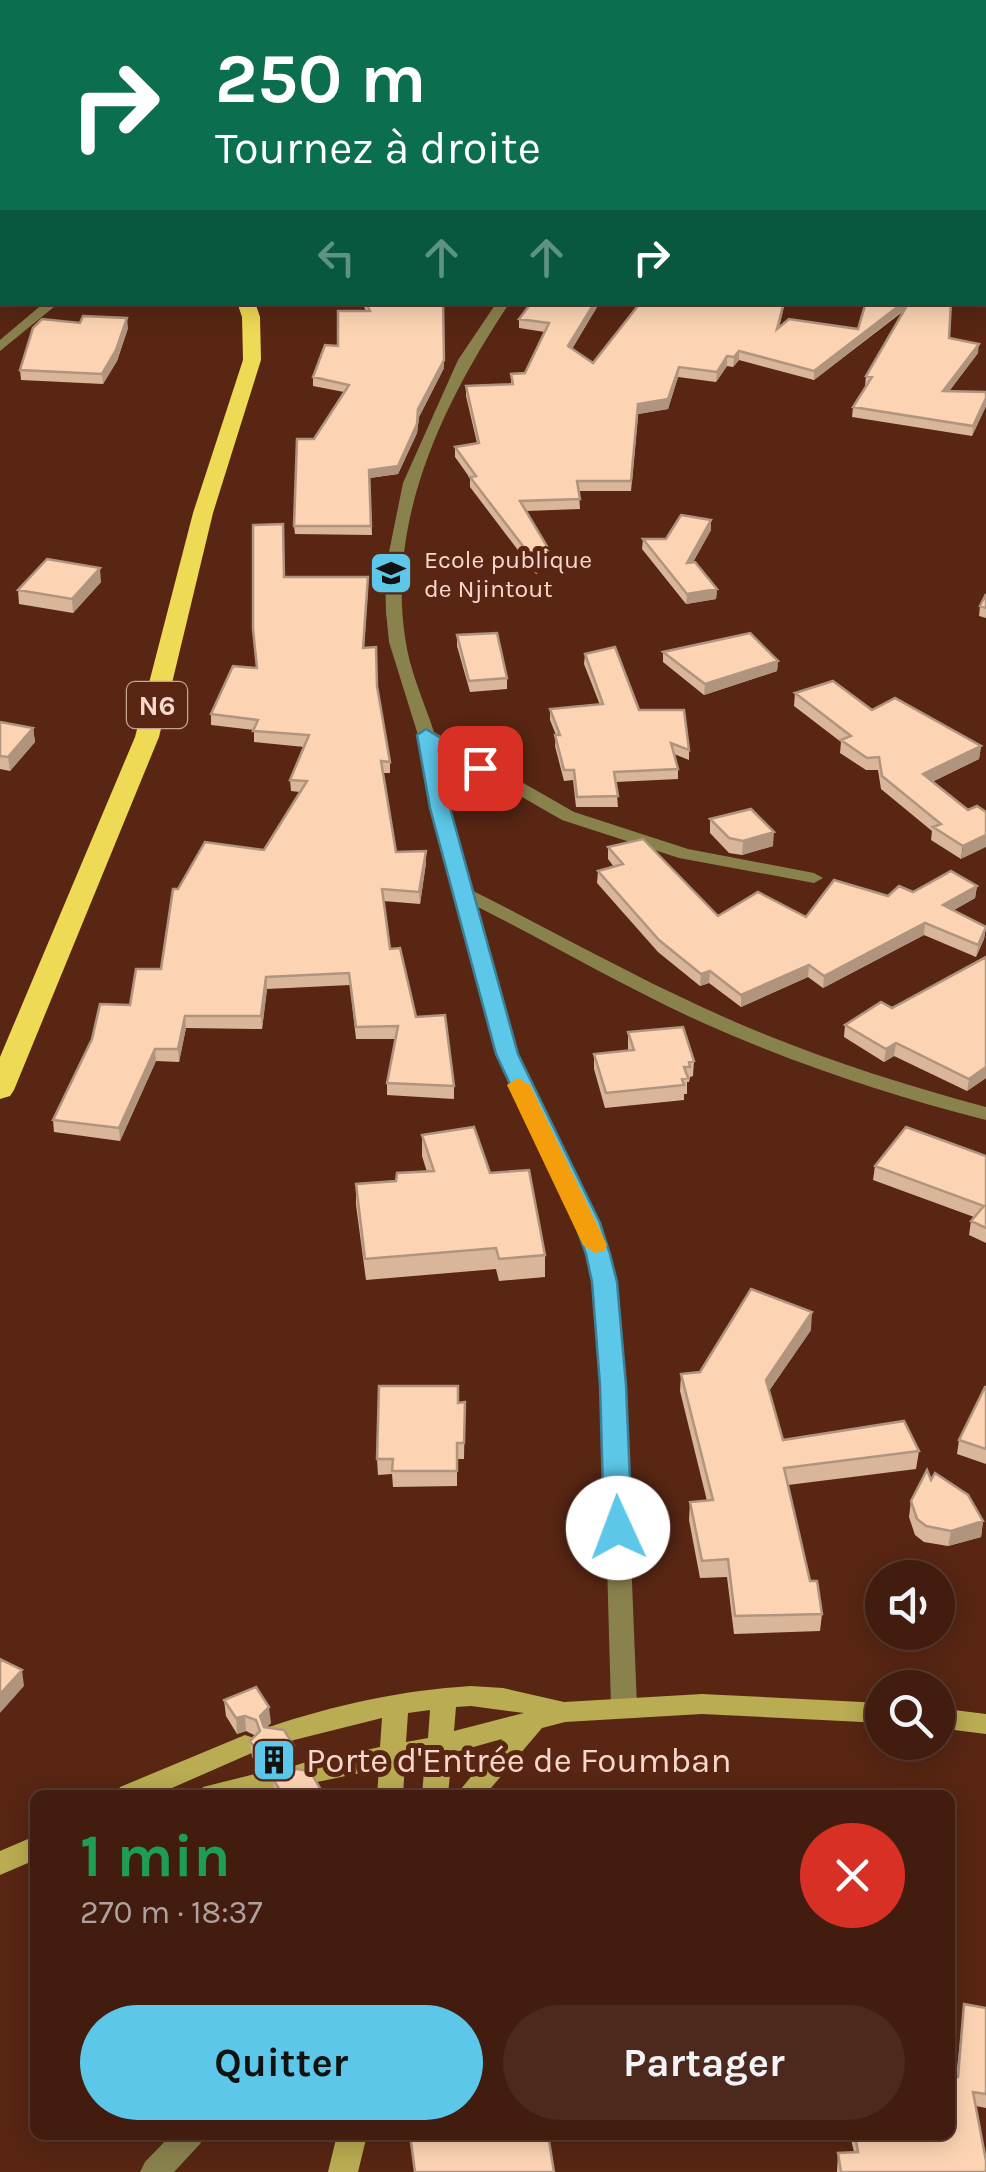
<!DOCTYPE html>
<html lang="fr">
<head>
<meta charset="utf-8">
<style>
  :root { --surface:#421c0e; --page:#4c291c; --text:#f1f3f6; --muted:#aea19e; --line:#5a3a2e; --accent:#5cc7e8 }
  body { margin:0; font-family:Karla,sans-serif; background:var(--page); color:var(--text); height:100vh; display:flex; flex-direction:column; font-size:38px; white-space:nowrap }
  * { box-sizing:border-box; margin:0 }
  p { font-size:32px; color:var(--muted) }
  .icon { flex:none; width:55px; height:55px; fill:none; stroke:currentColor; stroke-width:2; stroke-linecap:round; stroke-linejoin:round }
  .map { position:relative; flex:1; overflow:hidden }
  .side { position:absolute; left:30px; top:1790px; width:925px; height:350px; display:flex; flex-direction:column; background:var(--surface); border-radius:15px; box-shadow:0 5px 25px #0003,0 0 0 2px var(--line) }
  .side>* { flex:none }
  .guide { position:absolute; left:0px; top:0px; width:988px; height:305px; box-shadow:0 5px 25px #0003,0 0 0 2px var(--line); background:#0b6e4f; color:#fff; overflow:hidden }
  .tools { position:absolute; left:865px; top:1560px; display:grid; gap:20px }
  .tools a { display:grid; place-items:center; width:90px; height:90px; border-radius:50%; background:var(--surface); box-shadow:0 5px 25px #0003,0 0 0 2px var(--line); font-size:50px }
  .pin { position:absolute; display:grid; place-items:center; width:85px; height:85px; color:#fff; margin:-42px; border-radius:20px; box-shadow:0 5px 15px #0006 }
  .me { position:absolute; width:110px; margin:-55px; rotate:358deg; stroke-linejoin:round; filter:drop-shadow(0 0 8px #0008) }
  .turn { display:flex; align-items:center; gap:35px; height:210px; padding:0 50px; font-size:45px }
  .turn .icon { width:130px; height:130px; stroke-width:2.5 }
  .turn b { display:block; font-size:70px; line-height:85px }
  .lanes { display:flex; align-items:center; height:95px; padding:0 50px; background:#0003; justify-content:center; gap:50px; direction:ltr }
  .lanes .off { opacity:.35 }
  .round { display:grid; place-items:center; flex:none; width:105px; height:105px; border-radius:52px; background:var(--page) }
  .summary { display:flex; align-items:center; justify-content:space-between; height:170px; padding:0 50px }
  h1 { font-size:60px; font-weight:700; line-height:75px; color:#1e9e55 }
  .primary-button { display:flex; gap:20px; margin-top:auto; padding:20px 50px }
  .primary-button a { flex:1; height:115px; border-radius:60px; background:var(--accent); color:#111; font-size:40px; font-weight:700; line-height:115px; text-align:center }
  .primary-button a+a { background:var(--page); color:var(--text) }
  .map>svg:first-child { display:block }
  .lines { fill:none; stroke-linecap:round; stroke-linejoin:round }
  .minor { fill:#8a824d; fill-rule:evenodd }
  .secondary { fill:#b9ac52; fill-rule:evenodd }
  .trunk { fill:#eeda54; fill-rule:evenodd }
  .wall { fill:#d9b69a }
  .shaded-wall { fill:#b0947d }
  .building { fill:#fcd4b3; stroke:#b0947d; stroke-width:2.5 }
  .route { fill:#5cc7e8; stroke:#3c8197; stroke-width:2.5 }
  .slow { fill:#f59e0b }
  .labels { text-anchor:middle; stroke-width:10; stroke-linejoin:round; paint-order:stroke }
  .far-poi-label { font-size:25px; fill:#f8d8cc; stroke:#582613; text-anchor:start }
  .shield { fill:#582613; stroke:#c8a394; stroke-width:2.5 }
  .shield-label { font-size:28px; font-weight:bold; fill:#f8d8cc }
  .near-poi-label { font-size:35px; fill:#f8d8cc; stroke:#582613; text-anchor:start }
</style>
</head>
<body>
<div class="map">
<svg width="986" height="2172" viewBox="0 0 986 2172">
  <rect width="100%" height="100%" fill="#582613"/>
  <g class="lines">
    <!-- minor -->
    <path class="minor" d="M 986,4 L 986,11 L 985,11 L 985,4 Z
      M 45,302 L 60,302 L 0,351 L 0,340 Z
      M 497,302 L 510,302 C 445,400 387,517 405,637 C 409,669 424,702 434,732 L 574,812 L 688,849 L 814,873 L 823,878 L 814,883 L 679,858 L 562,820 L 437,748 L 449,808 L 471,890 C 549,929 625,972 704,1008 C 795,1050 890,1081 986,1107 L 986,1120 C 884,1094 784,1060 688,1016 C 616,982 547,942 476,906 L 517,1054 L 599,1223 L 616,1282 L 624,1385 L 637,1706 L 633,1713 L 624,1716 L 615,1713 L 611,1706 L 602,1385 L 594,1282 L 577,1223 L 497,1054 L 431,808 L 418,735 L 389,642 L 386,612 L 385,572 L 403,483 L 458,360 Z
      M 171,2135 L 205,2135 L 200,2144 L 174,2172 L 140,2172 L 145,2162 Z"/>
    <!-- secondary -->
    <path class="secondary" d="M 471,1686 L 503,1688 L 564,1702 L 702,1694 L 882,1703 L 882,1723 L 702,1714 L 565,1722 L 542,1728 L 485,1795 L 456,1795 L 502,1739 L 452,1753 L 448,1795 L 422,1795 L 425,1759 L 405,1763 L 403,1795 L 377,1795 L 379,1769 L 303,1785 L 294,1782 L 290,1774 L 294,1766 L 303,1763 L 380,1747 L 382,1718 L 278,1744 L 269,1741 L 265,1734 L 269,1727 C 334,1705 403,1690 471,1686 ZM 471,1706 L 524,1713 L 454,1731 L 456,1707 ZM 430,1710 L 428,1738 L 406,1742 L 408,1713 Z
      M 938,1708 L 986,1714 L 986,1734 L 938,1728 Z
      M 245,1735 L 254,1738 L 258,1745 L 254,1752 L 156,1795 L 116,1795 L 120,1787 Z
      M 267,1771 L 276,1774 L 280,1782 L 276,1790 L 257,1795 L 199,1795 L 203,1787 Z
      M 35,1836 L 35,1860 L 0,1875 L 0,1851 Z
      M 337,2135 L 367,2135 L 358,2172 L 328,2172 Z"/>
    <!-- trunk -->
    <path class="trunk" d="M 17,0 L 32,0 L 33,2 L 18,2 Z
      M 237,302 L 255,302 L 260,317 L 261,360 L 213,513 L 159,737 L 14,1090 L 10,1096 L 0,1099 L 0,1057 L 135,737 L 193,513 L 243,360 L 242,317 Z"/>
  </g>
  <!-- wall -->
  <path class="wall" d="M 84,0 L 416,0 L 417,2 L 94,2 Z
    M 362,302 L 443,302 L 444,368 L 419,417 L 417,433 L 398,474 L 370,478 L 372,535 L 295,534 L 294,526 L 314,439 L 344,392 L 313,386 L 313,377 L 366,311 Z
    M 532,302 L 600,302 L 572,349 L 593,363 L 641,302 L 785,302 L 779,328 L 858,329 L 866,302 L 951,302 L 949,338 L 978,353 L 949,391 L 986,392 L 986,406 L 972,436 L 852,417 L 853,407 L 867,386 L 865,386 L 866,376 L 905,310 L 814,380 L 739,360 L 733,367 L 727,366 L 716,382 L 678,377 L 668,409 L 638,414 L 631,491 L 579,491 L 580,509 L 526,511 L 551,564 L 536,574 L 470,487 L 470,478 L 455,457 L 455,447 L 477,443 L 466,396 L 466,386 L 511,384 L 511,374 L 525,373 L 545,332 L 519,328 L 519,319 Z
    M 128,328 L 117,361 L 103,384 L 21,380 L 20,370 Z
    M 711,520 L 711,530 L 693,562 L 717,589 L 716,599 L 686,604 L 642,549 L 643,539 L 666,539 Z
    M 284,577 L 368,588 L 364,648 L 377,686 L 390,762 L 390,773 L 383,773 L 396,852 L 426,851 L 426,863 L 420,904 L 383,901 L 390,949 L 416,1017 L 454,1086 L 454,1099 L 387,1095 L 387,1083 L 396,1039 L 356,1039 L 350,985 L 267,989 L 262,1029 L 186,1028 L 179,1062 L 156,1061 L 120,1141 L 54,1132 L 53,1120 L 130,1005 L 161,969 L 178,889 L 264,850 L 300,792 L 291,791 L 290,780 L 304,747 L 254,742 L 254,730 L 211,725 L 211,714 L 256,668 Z
    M 101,582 L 73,613 L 19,604 L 18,590 Z
    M 986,594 L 986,618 L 979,616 L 980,606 Z
    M 457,635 L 507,678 L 507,689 L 470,692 L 457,646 Z
    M 663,652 L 778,661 L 777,671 L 704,695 L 663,662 Z
    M 585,654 L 639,710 L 689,750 L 689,760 L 674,754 L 678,769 L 678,779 L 616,782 L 618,807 L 576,807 L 573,780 L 564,781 L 555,746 L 556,735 L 550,720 L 550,709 L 600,705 L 584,664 Z
    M 795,693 L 872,710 L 981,746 L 979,759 L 932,782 L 968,810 L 961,859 L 931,840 L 932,831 L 881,789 L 878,770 L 866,770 L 840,753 L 841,742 L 794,706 Z
    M 0,722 L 33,728 L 35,742 L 10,771 L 0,769 Z
    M 710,819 L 773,846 L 742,855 L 729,853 L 710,833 Z
    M 608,847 L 718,916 L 806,917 L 888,896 L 913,892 L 977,886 L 975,898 L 954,910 L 986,927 L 984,939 L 976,957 L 924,935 L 823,988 L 808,977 L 741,1007 L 709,983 L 700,986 L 658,952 L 597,883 L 598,871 L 614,867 L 608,859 Z
    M 986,957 L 986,1078 L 967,1091 L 894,1056 L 884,1062 L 844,1037 L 845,1025 L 892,1008 Z
    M 628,1032 L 694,1061 L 693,1076 L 690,1077 L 689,1082 L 687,1082 L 687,1094 L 684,1094 L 684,1100 L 605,1108 L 594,1069 L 594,1054 L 628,1050 Z
    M 422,1135 L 545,1255 L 545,1277 L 499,1281 L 496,1269 L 366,1280 L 356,1205 L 356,1184 L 396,1181 L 427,1172 L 422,1156 Z
    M 986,1156 L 986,1243 L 969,1235 L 971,1221 L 974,1217 L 873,1180 L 875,1166 Z
    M 811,1330 L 769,1391 L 783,1440 L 919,1451 L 916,1469 L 788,1485 L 810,1581 L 822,1614 L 820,1631 L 734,1634 L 727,1577 L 700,1578 L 689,1520 L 690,1502 L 707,1501 L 680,1391 L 681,1374 L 700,1372 Z
    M 986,1387 L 986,1464 L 957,1454 L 959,1440 Z
    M 465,1402 L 464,1459 L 457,1459 L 457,1486 L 393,1487 L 392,1474 L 378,1475 L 377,1459 L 458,1403 Z
    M 931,1480 L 983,1521 L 981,1537 L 948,1546 L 924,1542 L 915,1535 L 909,1517 L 911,1501 Z
    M 224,1700 L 271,1723 L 266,1727 L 295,1762 L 290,1768 L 324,1795 L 275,1795 L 273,1779 L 279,1772 L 268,1767 L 259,1769 L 252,1757 L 250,1741 L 256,1736 L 246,1731 L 237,1734 L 226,1716 Z
    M 964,2004 L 986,2008 L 986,2108 L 976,2106 L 986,2172 L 837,2172 L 838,2153 L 854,2152 L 850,2135 L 950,2135 Z"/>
  <!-- shaded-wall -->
  <path class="shaded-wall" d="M 595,302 L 600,302 L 568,355 L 568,346 Z
    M 904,302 L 914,302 L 814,380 L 814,371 Z
    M 127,318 L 128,328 L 117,361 L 103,384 L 102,374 Z
    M 979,344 L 978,353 L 942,401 L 943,391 Z
    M 739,351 L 739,360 L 733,367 L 734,357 Z
    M 727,356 L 727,366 L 716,382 L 717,372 Z
    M 444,360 L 444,368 L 419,417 L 417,433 L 398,474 L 369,478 L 369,470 L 418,409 Z
    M 679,367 L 678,377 L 668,409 L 638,414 L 631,491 L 638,404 Z
    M 986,398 L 986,406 L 972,436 L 973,426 Z
    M 711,520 L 711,530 L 687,573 L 687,563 Z
    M 551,553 L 551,564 L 536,574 L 536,563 Z
    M 100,568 L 101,582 L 73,613 L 72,599 Z
    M 717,589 L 716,599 L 686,604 L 687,594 Z
    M 778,661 L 777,671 L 704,695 L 705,684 Z
    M 33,728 L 35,742 L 10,771 L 8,757 Z
    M 981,746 L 979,759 L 921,787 L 923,774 Z
    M 774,832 L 773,846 L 742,855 L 743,841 Z
    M 986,835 L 986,847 L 961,859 L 963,846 Z
    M 426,851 L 426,863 L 420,904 L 419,892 Z
    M 977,886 L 975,898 L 942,917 L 943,905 Z
    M 925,923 L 924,935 L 823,988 L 824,976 Z
    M 986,927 L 984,939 L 976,957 L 978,945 Z
    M 809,965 L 808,977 L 741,1007 L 741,995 Z
    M 710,971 L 709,983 L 700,986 L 701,974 Z
    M 266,977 L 267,989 L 262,1029 L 261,1016 Z
    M 185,1016 L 186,1028 L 179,1062 L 178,1049 Z
    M 896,1043 L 894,1056 L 884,1062 L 886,1049 Z
    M 155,1049 L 156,1061 L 120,1141 L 119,1128 Z
    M 986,1067 L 986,1078 L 967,1091 L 969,1079 Z
    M 812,1312 L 811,1330 L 764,1398 L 766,1380 Z
    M 983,1521 L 981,1537 L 948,1546 L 951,1531 Z
    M 22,1670 L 24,1686 L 0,1713 L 0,1694 Z
    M 269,1707 L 271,1723 L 262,1732 L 260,1716 Z
    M 245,1716 L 246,1731 L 237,1734 L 236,1718 Z
    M 294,1746 L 295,1762 L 287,1772 L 286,1757 Z
    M 267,1752 L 268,1767 L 259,1769 L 258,1753 Z"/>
  <!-- building -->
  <path class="building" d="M 111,0 L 416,0 L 417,2 L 118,2 Z
    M 479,0 L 771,0 L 773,2 L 480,2 Z
    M 0,70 L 2,70 L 2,144 L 0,144 Z
    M 0,234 L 2,247 L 2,266 L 0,267 Z
    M 366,302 L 443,302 L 444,360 L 418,409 L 417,424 L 398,466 L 369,470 L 371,526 L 294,526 L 297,439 L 314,439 L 349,385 L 313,377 L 325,345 L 338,346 L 338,311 L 370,311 Z
    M 532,302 L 595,302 L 568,346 L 593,363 L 641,302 L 784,302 L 777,329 L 789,319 L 858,329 L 866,302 L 904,302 L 814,371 L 739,351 L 734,357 L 727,356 L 717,372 L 679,367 L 668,399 L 638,404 L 631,481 L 577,481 L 580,499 L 520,501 L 551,553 L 536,563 L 470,477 L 476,476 L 455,447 L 479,443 L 466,386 L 513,384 L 511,374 L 525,373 L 549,323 L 519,319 Z
    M 909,302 L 951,302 L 949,338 L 979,344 L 943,391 L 986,392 L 986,398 L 973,426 L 853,407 L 872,377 L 866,376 Z
    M 83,316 L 127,318 L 116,350 L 102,374 L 20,370 L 33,328 L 42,319 L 80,323 Z
    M 681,515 L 711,520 L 687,563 L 695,562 L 717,589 L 687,594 L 643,539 L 666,539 Z
    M 283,524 L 284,577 L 368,577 L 363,648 L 376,647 L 377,686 L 390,762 L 381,761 L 396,852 L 426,851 L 419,892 L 382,889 L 390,949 L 400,948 L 416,1017 L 445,1015 L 454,1086 L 387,1083 L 398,1026 L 356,1027 L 349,973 L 266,977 L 261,1016 L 185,1016 L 178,1049 L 155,1049 L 119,1128 L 53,1120 L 92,1039 L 100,1004 L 130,1005 L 136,969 L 161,969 L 173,889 L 178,889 L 205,842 L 264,850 L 307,781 L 290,780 L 309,735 L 253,731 L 258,720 L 211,714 L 233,666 L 257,668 L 253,629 L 253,525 Z
    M 47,559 L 100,568 L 72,599 L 18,590 Z
    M 986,594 L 986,608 L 980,606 Z
    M 497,633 L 507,678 L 469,681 L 457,635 Z
    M 750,633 L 778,661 L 705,684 L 663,652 Z
    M 615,647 L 639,710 L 684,710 L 689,750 L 671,743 L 678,769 L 614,772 L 618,796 L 577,797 L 574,770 L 564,770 L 555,735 L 560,735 L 550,709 L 603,704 L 585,654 Z
    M 833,681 L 872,710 L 895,698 L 981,746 L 923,774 L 968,810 L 977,806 L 986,812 L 986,835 L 963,846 L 933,827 L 941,824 L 882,776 L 879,757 L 867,758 L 841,740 L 851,736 L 795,693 Z
    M 0,722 L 33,728 L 8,757 L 0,756 Z
    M 751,809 L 774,832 L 743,841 L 729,838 L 710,819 Z
    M 643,839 L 718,916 L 758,892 L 806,917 L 834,880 L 888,896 L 899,886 L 913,892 L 951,871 L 977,886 L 943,905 L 986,927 L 978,945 L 925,923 L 824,976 L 809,965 L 741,995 L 710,971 L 701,974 L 659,940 L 598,871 L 623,864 L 608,847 Z
    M 986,957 L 986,1067 L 969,1079 L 896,1043 L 886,1049 L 845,1025 L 881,1002 L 892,1008 Z
    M 683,1027 L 694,1061 L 689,1062 L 690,1067 L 684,1067 L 688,1078 L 682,1079 L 684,1085 L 606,1093 L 594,1054 L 634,1050 L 628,1032 Z
    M 474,1127 L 490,1173 L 529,1170 L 545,1255 L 499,1259 L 496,1248 L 365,1259 L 356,1184 L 396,1181 L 397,1173 L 434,1171 L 422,1135 Z
    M 906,1127 L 986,1156 L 986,1228 L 971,1221 L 984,1206 L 875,1166 Z
    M 751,1289 L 812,1312 L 766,1380 L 783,1440 L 904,1421 L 919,1451 L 784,1468 L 810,1581 L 817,1581 L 822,1614 L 735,1616 L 728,1559 L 702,1561 L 690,1502 L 713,1500 L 681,1374 L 700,1372 Z
    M 379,1386 L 458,1386 L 458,1403 L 465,1402 L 464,1443 L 457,1443 L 457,1471 L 392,1471 L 393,1459 L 377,1459 Z
    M 985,1387 L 986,1387 L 986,1449 L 959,1440 Z
    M 927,1470 L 931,1480 L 935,1473 L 968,1495 L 983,1521 L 951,1531 L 926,1526 L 917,1519 L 911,1501 Z
    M 0,1659 L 22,1670 L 0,1694 Z
    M 256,1687 L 269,1707 L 260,1716 L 264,1727 L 284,1730 L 294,1746 L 286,1757 L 290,1768 L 310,1771 L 324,1795 L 283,1795 L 273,1779 L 282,1768 L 278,1757 L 267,1752 L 258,1753 L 250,1741 L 260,1731 L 256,1720 L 245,1716 L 236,1718 L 224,1700 Z
    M 964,2004 L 986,2008 L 986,2094 L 973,2092 L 986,2161 L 986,2172 L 841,2172 L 838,2153 L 858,2152 L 855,2135 L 950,2135 L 950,2078 L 958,2077 Z
    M 410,2135 L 548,2135 L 554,2172 L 415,2172 Z"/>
  <!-- route -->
  <path class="route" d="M 426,729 L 490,768 L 487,772 L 473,772 L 439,751 L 450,808 L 518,1054 L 600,1223 L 610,1254 L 617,1282 L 626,1385 L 632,1528 L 628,1535 L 608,1535 L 604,1528 L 600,1385 L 592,1282 L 586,1254 L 575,1223 L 496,1054 L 430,808 L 417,735 Z"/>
  <!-- slow -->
  <path class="slow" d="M 518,1078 L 530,1085 L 607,1245 L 604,1251 L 595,1253 L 583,1245 L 507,1085 Z"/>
  <!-- icons -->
  <defs>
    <g id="school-square" transform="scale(2.25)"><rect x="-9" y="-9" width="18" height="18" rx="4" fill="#5cc7e8" stroke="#582613"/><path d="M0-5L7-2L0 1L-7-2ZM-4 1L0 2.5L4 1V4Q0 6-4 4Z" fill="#111"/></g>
    <g id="building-square" transform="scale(2.25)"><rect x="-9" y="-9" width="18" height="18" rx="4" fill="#5cc7e8" stroke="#582613"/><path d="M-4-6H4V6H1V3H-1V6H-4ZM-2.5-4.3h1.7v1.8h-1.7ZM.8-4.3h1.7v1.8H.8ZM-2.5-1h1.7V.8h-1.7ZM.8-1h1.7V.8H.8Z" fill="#111"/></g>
  </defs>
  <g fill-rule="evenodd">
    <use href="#school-square" x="391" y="573"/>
    <use href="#building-square" x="274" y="1760"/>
  </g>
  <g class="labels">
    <!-- far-poi labels -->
    <g class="far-poi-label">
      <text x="424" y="568">Ecole publique<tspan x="424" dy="29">de Njintout</tspan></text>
    </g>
    <!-- shield labels -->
    <rect class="shield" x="127" y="682" width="60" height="46" rx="8"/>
    <g class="shield-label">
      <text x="157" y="715">N6</text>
    </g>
    <!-- near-poi labels -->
    <g class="near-poi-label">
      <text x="306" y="1772">Porte d'Entrée de Foumban</text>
    </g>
  </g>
</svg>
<div class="tools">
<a><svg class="icon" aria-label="sound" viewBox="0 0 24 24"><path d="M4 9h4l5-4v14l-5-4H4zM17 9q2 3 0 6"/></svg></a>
<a><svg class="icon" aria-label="search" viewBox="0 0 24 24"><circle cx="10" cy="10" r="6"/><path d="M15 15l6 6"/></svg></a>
</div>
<div class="pin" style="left:480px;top:768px;background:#d93025"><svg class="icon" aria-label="arrive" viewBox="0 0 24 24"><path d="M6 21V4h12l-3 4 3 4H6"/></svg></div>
<svg class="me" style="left:618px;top:1528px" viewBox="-20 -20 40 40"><circle r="19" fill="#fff"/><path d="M0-13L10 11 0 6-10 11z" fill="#5cc7e8"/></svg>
<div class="guide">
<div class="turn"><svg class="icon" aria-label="right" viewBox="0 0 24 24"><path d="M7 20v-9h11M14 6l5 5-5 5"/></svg><div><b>250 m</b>Tournez à droite</div></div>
<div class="lanes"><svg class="icon off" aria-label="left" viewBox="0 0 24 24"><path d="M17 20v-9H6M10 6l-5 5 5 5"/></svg><svg class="icon off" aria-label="ahead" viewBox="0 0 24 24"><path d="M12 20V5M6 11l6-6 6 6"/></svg><svg class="icon off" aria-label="ahead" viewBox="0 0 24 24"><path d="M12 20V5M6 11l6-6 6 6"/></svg><svg class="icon" aria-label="right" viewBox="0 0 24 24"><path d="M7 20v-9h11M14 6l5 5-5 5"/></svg></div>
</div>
<section class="side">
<div class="summary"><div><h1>1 min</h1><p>270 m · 18:37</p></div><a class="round" style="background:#d93025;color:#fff"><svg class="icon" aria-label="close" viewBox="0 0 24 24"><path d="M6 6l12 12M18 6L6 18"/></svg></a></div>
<div class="primary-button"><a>Quitter</a><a>Partager</a></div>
</section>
</div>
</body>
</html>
